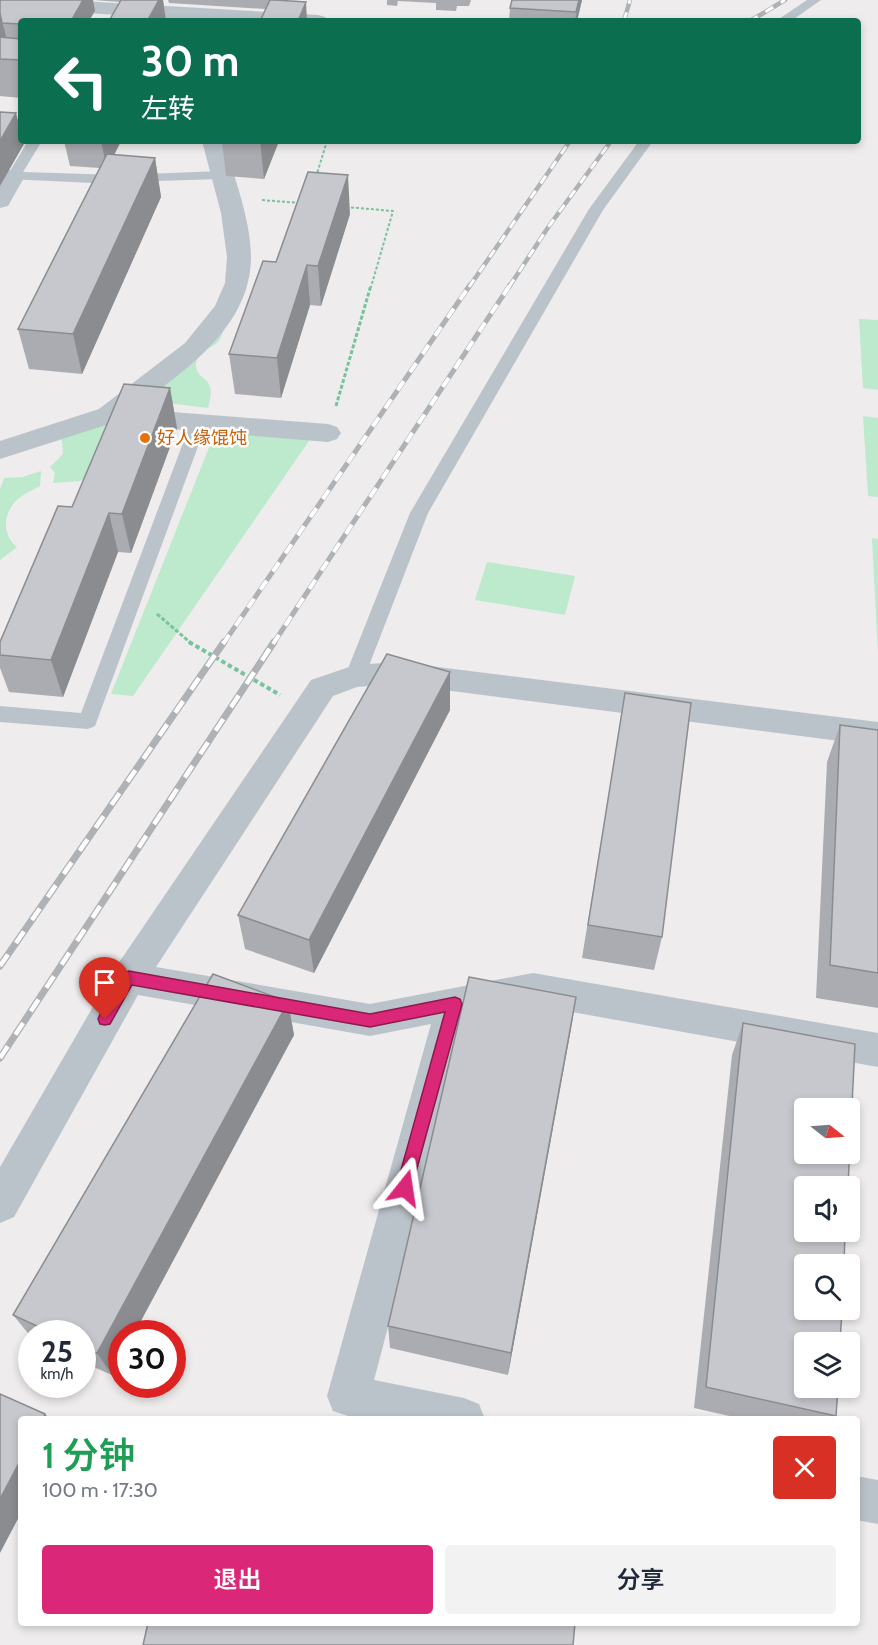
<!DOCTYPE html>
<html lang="zh">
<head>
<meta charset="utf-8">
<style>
  :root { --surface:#fff; --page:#f2f2f3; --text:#1f2937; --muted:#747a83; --accent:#db2777 }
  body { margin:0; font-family:Cabin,"Noto Sans SC",sans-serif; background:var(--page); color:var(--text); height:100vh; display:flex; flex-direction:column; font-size:22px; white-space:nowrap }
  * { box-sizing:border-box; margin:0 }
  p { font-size:20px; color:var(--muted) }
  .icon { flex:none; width:33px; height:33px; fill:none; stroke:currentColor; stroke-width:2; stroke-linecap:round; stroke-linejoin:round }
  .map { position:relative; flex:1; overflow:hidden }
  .panel { position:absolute; left:18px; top:1416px; width:842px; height:210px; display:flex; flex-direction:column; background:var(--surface); border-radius:6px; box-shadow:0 3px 9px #0003 }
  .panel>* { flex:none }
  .top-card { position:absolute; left:18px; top:18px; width:843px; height:126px; border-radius:6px; box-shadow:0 3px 9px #0003; background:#0b6e4f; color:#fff; overflow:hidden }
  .needle { width:39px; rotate:107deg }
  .buttons { position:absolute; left:794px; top:1098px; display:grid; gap:12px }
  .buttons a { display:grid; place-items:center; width:66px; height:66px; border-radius:6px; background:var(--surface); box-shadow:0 3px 9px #0003; font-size:30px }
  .speed { position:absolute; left:18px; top:1320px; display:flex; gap:12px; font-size:30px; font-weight:700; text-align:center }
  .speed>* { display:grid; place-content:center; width:78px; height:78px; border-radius:50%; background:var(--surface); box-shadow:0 3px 9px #0003; line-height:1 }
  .speed small { font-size:15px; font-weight:400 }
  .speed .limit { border:9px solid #d22; background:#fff; color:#111 }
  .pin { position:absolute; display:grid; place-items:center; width:51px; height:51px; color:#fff; margin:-62px -26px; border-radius:50% 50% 50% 0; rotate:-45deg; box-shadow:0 0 6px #0007 }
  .pin .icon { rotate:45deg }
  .me { position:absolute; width:66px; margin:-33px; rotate:15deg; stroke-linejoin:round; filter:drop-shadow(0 0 4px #0008) }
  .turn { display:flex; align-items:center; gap:21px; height:126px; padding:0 24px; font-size:27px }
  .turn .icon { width:78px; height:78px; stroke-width:2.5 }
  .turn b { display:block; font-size:42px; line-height:51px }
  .round { display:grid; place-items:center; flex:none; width:63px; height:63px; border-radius:6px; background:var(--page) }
  .head { display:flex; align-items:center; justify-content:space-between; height:102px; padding:0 24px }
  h1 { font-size:36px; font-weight:600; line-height:45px; color:#1e9e55 }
  .button { display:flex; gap:12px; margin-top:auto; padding:12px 24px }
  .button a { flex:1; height:69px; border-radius:6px; background:var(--accent); color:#fff; font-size:24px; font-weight:600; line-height:69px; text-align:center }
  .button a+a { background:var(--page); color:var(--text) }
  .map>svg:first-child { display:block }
  .green { fill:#bde9cd }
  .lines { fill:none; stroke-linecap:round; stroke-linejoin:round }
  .path-far2 { stroke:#78c39d; stroke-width:2; stroke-dasharray:3 2; stroke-linecap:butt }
  .path-far1 { stroke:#78c39d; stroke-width:3; stroke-dasharray:4 2; stroke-linecap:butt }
  .path { stroke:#78c39d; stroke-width:4; stroke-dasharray:4.5 3; stroke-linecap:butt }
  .service { fill:#bbc3ca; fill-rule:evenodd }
  .minor { fill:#bbc3ca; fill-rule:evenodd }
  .rail-far2-casing { stroke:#aeb1b5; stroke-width:4.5 }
  .rail-far1-casing { stroke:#aeb1b5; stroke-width:5 }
  .rail-casing { stroke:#aeb1b5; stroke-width:7 }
  .rail-far2 { stroke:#fff; stroke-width:3; stroke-dasharray:9; stroke-linecap:butt }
  .rail-far1 { stroke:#fff; stroke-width:4; stroke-dasharray:11; stroke-linecap:butt }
  .rail { stroke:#fff; stroke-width:4.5; stroke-dasharray:14; stroke-linecap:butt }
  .wall { fill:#abacb1 }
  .shaded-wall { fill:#8b8c90 }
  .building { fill:#c7c8ce; stroke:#8b8c90; stroke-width:1.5; fill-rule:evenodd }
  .route { fill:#db2777; stroke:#8e194d; stroke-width:1.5 }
  .food-dot { fill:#e8710a; stroke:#fff; stroke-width:2 }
  .labels { text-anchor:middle; stroke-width:5; stroke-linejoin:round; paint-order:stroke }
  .food-label { font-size:18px; fill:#c56008; stroke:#fff; text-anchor:start }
</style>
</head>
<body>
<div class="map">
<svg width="878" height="1645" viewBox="0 0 878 1645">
  <rect width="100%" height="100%" fill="#eeecec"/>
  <!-- green -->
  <path class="green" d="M 859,319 L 878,320 L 878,390 L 863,388 Z
    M 225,324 C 223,329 222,338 218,342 C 211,349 196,351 196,366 C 197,383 218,373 208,408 L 135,399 Z
    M 863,416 L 878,418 L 878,497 L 868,496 Z
    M 110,421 L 91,472 L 81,481 L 53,483 L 55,473 L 50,467 L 63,454 L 62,441 L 59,434 Z
    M 216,430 L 311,438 L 133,696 L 111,694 Z
    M 41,471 L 40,486 C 33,490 25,493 19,498 C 3,511 1,534 17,547 L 0,560 L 0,490 L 4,478 L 23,477 Z
    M 872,538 L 878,539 L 878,655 Z
    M 487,562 L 575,576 L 565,615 L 475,600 Z"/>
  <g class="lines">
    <!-- path-far2 -->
    <path class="path-far2" d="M 316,177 L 327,141
      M 262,200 L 300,203
      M 346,207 L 393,211 L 371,287"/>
    <!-- path-far1 -->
    <path class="path-far1" d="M 336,406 L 371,285
      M 157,614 L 192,644"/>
    <!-- path -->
    <path class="path" d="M 189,642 L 280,695"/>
    <!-- service -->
    <path class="service" d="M 807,0 L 821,0 L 791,21 L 776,21 Z
      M 28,141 L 42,141 L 23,172 L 118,175 L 222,171 L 229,175 L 222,179 L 92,183 L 9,179 L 7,176 Z
      M 639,141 L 653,141 L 603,210 L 428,513 L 365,676 L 362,681 L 355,683 L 348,681 L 345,676 L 410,513 L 589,209 Z
      M 199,417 L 205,418 L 207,422 L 95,726 L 88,729 L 0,722 L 0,706 L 81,713 L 191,422 L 193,418 Z"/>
    <!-- minor -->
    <path class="minor" d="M 0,0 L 64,0 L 318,15 L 325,17 L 328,21 L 220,21 L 0,8 Z
      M 202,141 L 224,141 C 234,178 251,219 251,258 C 250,328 184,371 134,409 L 328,424 L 337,427 L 341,433 L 337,439 L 328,442 L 109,424 L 0,459 L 0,441 L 99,409 L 185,343 L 215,306 L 225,283 L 227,257 L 221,213 Z
      M 14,169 L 22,171 L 25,176 L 8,206 L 0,208 L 0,181 L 6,171 Z
      M 397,662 L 878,722 L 878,746 L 397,684 L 357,687 L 333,696 L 156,967 L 370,1004 L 533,973 L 878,1033 L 878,1067 L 533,1005 L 470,1017 L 374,1380 L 464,1398 L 479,1404 L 485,1419 L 357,1419 L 333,1411 L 327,1396 L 431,1024 L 370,1036 L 138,995 L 14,1217 L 0,1223 L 0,1167 L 116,967 L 311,680 L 355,665 Z
      M 856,1476 L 878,1480 L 878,1524 L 856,1520 Z"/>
    <!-- rail-far2 casing -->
    <g class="rail-far2-casing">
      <path id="rail-far2" d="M 624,21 L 630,0
        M 750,21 L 785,0
        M 469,287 L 570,141
        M 509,287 L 549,226 L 611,141"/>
    </g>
    <!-- rail-far1 casing -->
    <g class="rail-far1-casing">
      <path id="rail-far1" d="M 223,644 L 470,285
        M 273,644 L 510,285"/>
    </g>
    <!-- rail casing -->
    <g class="rail-casing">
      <path id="rail" d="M 0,966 L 224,642
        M 0,1058 L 274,642"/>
    </g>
    <!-- rail-far2 -->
    <use href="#rail-far2" class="rail-far2"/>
    <!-- rail-far1 -->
    <use href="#rail-far1" class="rail-far1"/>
    <!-- rail -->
    <use href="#rail" class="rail"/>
  </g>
  <!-- wall -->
  <path class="wall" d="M 0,0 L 163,0 L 166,21 L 109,21 L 120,2 L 93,0 L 95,11 L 21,21 L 21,98 L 0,96 Z
    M 168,0 L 275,0 L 266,9 L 169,3 Z
    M 387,0 L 471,0 L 469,6 L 457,6 L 456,11 L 436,10 L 436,3 L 398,1 L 397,6 L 387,5 Z
    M 512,0 L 582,0 L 577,21 L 509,21 L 510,8 Z
    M 64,141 L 121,141 L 114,155 L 155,158 L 161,197 L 82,374 L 29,369 L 18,329 L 100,168 L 70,166 Z
    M 222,141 L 279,141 L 264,179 L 226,176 Z
    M 350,214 L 321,306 L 310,305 L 281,398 L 235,394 L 229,354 Z
    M 170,388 L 177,428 L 131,553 L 118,552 L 63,697 L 9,692 L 0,668 L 0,642 L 72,507 Z
    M 625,693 L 662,937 L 654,970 L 582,958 Z
    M 450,710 L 314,973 L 245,949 L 238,915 Z
    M 840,725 L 878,730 L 878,1008 L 816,998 L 827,762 Z
    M 576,997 L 508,1375 L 390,1348 L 388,1326 Z
    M 288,1002 L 294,1035 L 122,1334 L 122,1358 L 112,1375 L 82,1362 L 82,1334 L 32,1334 L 32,1338 L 13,1315 Z
    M 743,1023 L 836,1416 L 834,1419 L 743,1419 L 694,1408 L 732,1055 Z"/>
  <!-- shaded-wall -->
  <path class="shaded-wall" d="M 83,0 L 93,0 L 95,11 L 89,21 L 71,21 Z
    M 159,0 L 163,0 L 166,21 L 147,21 Z
    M 579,0 L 582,0 L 577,21 L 575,21 Z
    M 306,2 L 307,21 L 298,21 Z
    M 0,13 L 9,48 L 0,59 Z
    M 16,113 L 21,132 L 21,141 L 23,141 L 24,144 L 0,186 L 0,141 Z
    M 101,141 L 121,141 L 107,169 Z
    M 260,141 L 279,141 L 264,179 Z
    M 155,158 L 161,197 L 82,374 L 73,334 Z
    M 348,175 L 350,214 L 321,306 L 318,266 Z
    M 307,265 L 310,305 L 281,398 L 277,358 Z
    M 170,388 L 177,428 L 131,553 L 122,514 Z
    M 109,513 L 118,552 L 63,697 L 51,660 Z
    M 450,672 L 450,710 L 314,973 L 309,940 Z
    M 576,997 L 571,1029 L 508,1375 L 511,1353 Z
    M 288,1002 L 294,1035 L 134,1334 L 122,1334 L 122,1358 L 112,1375 L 97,1353 Z
    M 45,1414 L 50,1419 L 43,1419 Z
    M 21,1459 L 21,1513 L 0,1553 L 0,1499 Z"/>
  <!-- building -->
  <path class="building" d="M 0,0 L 83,0 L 71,21 L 21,21 L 21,24 L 2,23 L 0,13 Z
    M 121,0 L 159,0 L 147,21 L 109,21 Z
    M 270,0 L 275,0 L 306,2 L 298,21 L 260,21 Z
    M 512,0 L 579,0 L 576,12 L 510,8 Z
    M 0,37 L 21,39 L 21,60 L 0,59 Z
    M 0,112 L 16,113 L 0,141 Z
    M 107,154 L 155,158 L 73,334 L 18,329 Z
    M 308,172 L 348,175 L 318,266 L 307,265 L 277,358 L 229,354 L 263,261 L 276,262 Z
    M 124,384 L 170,388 L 122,514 L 109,513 L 51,660 L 0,655 L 0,642 L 58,506 L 72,507 Z
    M 387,654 L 450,672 L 309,940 L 238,915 Z
    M 625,693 L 691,703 L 662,937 L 588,925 Z
    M 840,725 L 878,730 L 878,973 L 830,965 Z
    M 213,974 L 288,1002 L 97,1353 L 82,1347 L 82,1334 L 54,1334 L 13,1315 Z
    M 469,977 L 576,997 L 511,1353 L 388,1326 Z
    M 743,1023 L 855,1044 L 848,1186 L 804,1186 L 804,1232 L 845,1232 L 844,1264 L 804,1264 L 804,1310 L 842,1310 L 840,1342 L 804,1342 L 804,1388 L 838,1388 L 836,1416 L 706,1387 ZM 804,1108 L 849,1108 L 849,1154 L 804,1154 Z
    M 0,1394 L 45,1414 L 43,1419 L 21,1419 L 21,1459 L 0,1499 Z
    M 148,1623 L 575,1623 L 573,1645 L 143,1645 Z"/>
  <!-- route -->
  <path class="route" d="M 129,971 L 370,1014 L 455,997 L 460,999 L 462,1004 L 410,1194 L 405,1196 L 399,1194 L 396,1188 L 445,1012 L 370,1027 L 132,985 L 110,1024 L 105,1025 L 100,1024 L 98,1019 L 100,1014 L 123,973 Z"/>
  <!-- markers -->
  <circle class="food-dot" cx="145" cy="438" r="6"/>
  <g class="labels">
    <!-- food labels -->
    <g class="food-label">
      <text x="157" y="444">好人缘馄饨</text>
    </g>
  </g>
</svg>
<div class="buttons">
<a><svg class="needle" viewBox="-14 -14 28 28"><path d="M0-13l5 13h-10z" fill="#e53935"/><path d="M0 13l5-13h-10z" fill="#747a83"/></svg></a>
<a><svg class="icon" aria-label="sound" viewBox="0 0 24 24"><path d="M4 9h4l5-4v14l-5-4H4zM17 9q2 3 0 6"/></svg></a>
<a><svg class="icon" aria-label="search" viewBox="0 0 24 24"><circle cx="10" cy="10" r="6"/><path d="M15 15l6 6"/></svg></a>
<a><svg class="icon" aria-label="layers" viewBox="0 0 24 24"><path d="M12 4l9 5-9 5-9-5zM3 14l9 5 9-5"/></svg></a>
</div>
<div class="speed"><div>25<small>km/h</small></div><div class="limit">30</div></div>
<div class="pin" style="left:105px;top:1019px;background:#d93025"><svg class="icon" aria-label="arrive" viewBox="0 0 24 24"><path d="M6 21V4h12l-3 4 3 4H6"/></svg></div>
<svg class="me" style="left:405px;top:1188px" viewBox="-20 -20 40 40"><path d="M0-17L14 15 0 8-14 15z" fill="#db2777" stroke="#fff" stroke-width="4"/></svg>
<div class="top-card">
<div class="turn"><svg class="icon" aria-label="left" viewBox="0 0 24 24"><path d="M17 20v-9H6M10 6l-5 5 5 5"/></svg><div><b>30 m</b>左转</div></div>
</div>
<section class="panel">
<div class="head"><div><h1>1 分钟</h1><p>100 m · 17:30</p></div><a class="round" style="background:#d93025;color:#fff"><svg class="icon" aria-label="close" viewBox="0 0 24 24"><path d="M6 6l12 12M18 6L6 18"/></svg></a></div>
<div class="button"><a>退出</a><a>分享</a></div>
</section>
</div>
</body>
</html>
